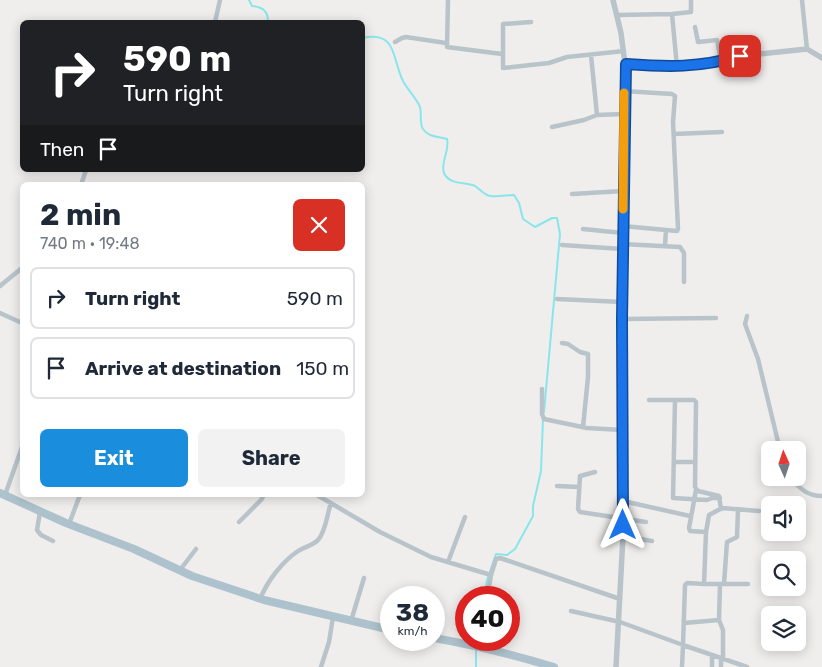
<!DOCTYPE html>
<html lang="en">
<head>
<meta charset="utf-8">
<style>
  :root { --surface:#fff; --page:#f2f2f3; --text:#1f2937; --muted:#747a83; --line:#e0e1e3; --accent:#1a8edd }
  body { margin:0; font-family:Rubik,sans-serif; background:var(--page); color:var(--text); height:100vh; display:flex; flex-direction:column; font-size:19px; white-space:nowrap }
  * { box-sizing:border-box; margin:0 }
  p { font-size:16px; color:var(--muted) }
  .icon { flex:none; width:28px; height:28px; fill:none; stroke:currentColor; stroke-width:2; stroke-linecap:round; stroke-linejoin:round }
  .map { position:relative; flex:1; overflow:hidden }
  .side { position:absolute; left:20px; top:182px; width:345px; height:315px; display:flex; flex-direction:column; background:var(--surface); border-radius:8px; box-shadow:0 2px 12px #0003 }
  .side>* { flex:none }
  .guide { position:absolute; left:20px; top:20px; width:345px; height:152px; border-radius:8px; box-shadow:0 2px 12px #0003; background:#202124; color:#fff; overflow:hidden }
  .needle { width:32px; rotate:357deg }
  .controls { position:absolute; left:761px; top:441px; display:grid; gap:10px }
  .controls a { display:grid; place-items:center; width:45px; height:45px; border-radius:8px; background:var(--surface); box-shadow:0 2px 12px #0003; font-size:25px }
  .speed { position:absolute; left:380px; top:586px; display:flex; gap:10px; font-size:25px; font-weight:700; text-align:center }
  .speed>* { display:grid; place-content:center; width:65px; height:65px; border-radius:50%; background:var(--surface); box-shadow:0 2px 12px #0003; line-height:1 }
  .speed small { font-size:12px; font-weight:400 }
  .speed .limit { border:8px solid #d22; background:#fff; color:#111 }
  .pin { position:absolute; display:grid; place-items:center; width:42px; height:42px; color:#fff; margin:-21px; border-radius:10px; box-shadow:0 2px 8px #0006 }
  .me { position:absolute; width:55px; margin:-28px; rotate:0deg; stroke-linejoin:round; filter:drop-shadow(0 0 4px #0008) }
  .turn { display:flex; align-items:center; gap:18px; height:105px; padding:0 20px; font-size:22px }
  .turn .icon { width:65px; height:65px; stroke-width:2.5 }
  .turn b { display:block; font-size:35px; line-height:42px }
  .then { display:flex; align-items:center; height:48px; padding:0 20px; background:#0003; gap:10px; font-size:19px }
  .round { display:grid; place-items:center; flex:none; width:52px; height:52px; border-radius:8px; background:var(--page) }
  .overview { display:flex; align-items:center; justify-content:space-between; height:85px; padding:0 20px }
  h1 { font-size:30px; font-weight:700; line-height:38px }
  .primary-button { display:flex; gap:10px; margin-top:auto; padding:10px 20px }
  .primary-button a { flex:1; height:58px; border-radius:8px; background:var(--accent); color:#fff; font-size:20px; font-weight:700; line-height:58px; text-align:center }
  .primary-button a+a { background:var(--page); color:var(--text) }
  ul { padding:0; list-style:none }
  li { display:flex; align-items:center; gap:15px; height:62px; margin:0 10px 8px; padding:0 10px; border:2px solid var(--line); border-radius:8px }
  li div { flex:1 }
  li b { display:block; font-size:19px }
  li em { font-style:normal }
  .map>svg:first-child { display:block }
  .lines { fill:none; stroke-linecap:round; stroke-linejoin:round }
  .stream { stroke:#88e6eb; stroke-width:2 }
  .minor { stroke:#b8c4ca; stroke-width:4.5 }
  .tertiary { stroke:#b8c4ca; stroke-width:5.5 }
  .primary { stroke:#adc2cc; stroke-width:8 }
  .route-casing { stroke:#114b97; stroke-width:12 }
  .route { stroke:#1a73e8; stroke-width:9 }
  .slow { stroke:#f59e0b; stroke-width:9 }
</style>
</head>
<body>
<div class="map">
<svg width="822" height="667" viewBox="0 0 822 667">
  <rect width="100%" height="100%" fill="#f0eded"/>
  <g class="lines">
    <!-- stream -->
    <path class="stream" d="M 249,0 L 252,6 C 263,7 268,11 268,22
      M 362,38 C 398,30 392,60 403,81 C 407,89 417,99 420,107 C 422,114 419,123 423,129 C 429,138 439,136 447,139 C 450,151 440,162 444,173 C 449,185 466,182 475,186 C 480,189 485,196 491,196 C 498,197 507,195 514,195 L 519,203 L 523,219 L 535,227 L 552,218 L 557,218 L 560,234 L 544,412
      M 484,598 L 487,580 L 496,554 L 507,555 L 515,549 L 533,516 L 533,506 L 541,471 L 543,419
      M 476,667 L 476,649"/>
    <!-- minor -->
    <path class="minor" d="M 448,0 L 447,47 L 502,54
      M 802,0 L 807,49
      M 672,14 L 691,12 L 691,0
      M 617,15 L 672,14 L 677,67
      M 215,22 L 220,0
      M 531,22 L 503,24 L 503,68 L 549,63 L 567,57 L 624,51
      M 695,27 L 698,42 L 717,40 L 721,61
      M 395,42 L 402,38 L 406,37 L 446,43
      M 591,55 L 597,115
      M 624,91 L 672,94 L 675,96 L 673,122 L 678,229 L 677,231 L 666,230
      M 552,127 L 584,120 L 597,115 L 624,114
      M 674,134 L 722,132
      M 81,185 L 86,170
      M 572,194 L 623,191
      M 623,226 L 666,230 L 665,245
      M 583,229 L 623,233
      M 622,244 L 680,247 L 684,253 L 684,282
      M 562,245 L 622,249
      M 0,286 L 22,268
      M 557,299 L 622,302
      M 0,313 L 22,323
      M 747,316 L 745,324 L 758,359 L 780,450
      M 622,319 L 716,318
      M 562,343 L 568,344 L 580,352 L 588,354 L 588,377 L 583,427
      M 542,389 L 542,414 L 544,419 L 587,428 L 622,430
      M 649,400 L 694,400 L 696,402 L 695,487 L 698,491 L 719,496 L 721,509
      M 675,400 L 673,498 L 707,500 L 712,498 L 720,498
      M 674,462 L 695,462
      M 595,472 L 580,476 L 578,509 L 580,512 L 646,522
      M 790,478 C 800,488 807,496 822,496
      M 557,486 L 579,487
      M 5,495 L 22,447
      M 317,495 L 380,532 L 431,557 L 491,575 L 496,559 L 500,558 L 620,599
      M 623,501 L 690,516
      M 40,512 L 37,530 L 41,535 L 53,541
      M 239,522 L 261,500 L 264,495
      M 69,524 L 80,495
      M 706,532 L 709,515 L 722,508 L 759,511
      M 623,536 L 652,541
      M 448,562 L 465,517
      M 180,570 L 196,549
      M 704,584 L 748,584
      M 724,584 L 727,542 L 737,537 L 738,509
      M 487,598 L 491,575
      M 260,599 C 268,580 282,562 298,551 C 304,547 314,545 318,540 C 326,531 327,514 331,503
      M 571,611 L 620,622 L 683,645 L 685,585 L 687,583 L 704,584 L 706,532 L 690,531 L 689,528 L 696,490
      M 719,620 L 723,630 L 723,659
      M 351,621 L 364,578
      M 684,623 L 719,620 L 720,584
      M 712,655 L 712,667
      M 721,658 L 721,667
      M 321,667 L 329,642 L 333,617
      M 682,667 L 683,645 L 747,667"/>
    <!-- tertiary -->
    <path class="tertiary" d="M 613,0 L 621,33 L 625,64 L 622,319 L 623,536 L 616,667
      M 625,64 L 668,67 L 700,65 L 740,56 L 807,49 L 822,58"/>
    <!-- primary -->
    <path class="primary" d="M 0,493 L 66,523 L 134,549 L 192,576 L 264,600 L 391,630
      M 434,638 C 475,645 514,655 554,667"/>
  </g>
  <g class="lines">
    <!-- route casing -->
    <g class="route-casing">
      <path id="route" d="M 623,525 L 622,319 L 626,64 C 668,67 699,68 740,56"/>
    </g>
    <!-- route -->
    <use href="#route" class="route"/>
    <!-- slow -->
    <path class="slow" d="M 623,209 L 624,93"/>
  </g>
</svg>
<div class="controls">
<a><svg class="needle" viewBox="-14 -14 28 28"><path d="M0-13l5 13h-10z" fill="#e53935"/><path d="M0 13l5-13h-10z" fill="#747a83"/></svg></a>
<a><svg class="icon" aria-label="sound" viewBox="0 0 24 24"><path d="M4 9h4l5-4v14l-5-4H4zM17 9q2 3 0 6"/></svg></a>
<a><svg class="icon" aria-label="search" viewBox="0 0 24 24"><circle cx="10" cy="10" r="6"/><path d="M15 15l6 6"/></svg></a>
<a><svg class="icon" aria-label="layers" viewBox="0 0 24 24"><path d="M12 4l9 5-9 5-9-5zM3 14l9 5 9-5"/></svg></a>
</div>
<div class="speed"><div>38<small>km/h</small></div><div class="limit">40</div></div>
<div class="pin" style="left:740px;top:56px;background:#d93025"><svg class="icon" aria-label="arrive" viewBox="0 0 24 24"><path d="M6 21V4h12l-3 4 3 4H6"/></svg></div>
<svg class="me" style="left:623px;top:525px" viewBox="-20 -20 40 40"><path d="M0-17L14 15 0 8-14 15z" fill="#1a73e8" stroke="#fff" stroke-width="4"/></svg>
<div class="guide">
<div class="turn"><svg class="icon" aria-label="right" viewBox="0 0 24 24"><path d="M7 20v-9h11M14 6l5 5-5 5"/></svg><div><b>590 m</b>Turn right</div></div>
<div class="then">Then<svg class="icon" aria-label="arrive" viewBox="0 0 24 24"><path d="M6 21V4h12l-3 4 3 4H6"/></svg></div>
</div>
<section class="side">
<div class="overview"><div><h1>2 min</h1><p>740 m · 19:48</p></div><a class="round" style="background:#d93025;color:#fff"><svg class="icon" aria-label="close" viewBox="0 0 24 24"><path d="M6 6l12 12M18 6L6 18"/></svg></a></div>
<ul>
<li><svg class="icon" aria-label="right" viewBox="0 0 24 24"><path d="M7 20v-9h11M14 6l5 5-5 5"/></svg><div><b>Turn right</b></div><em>590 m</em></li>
<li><svg class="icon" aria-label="arrive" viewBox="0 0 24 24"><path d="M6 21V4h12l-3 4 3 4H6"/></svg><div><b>Arrive at destination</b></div><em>150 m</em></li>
</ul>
<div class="primary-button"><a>Exit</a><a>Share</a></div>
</section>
</div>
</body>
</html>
